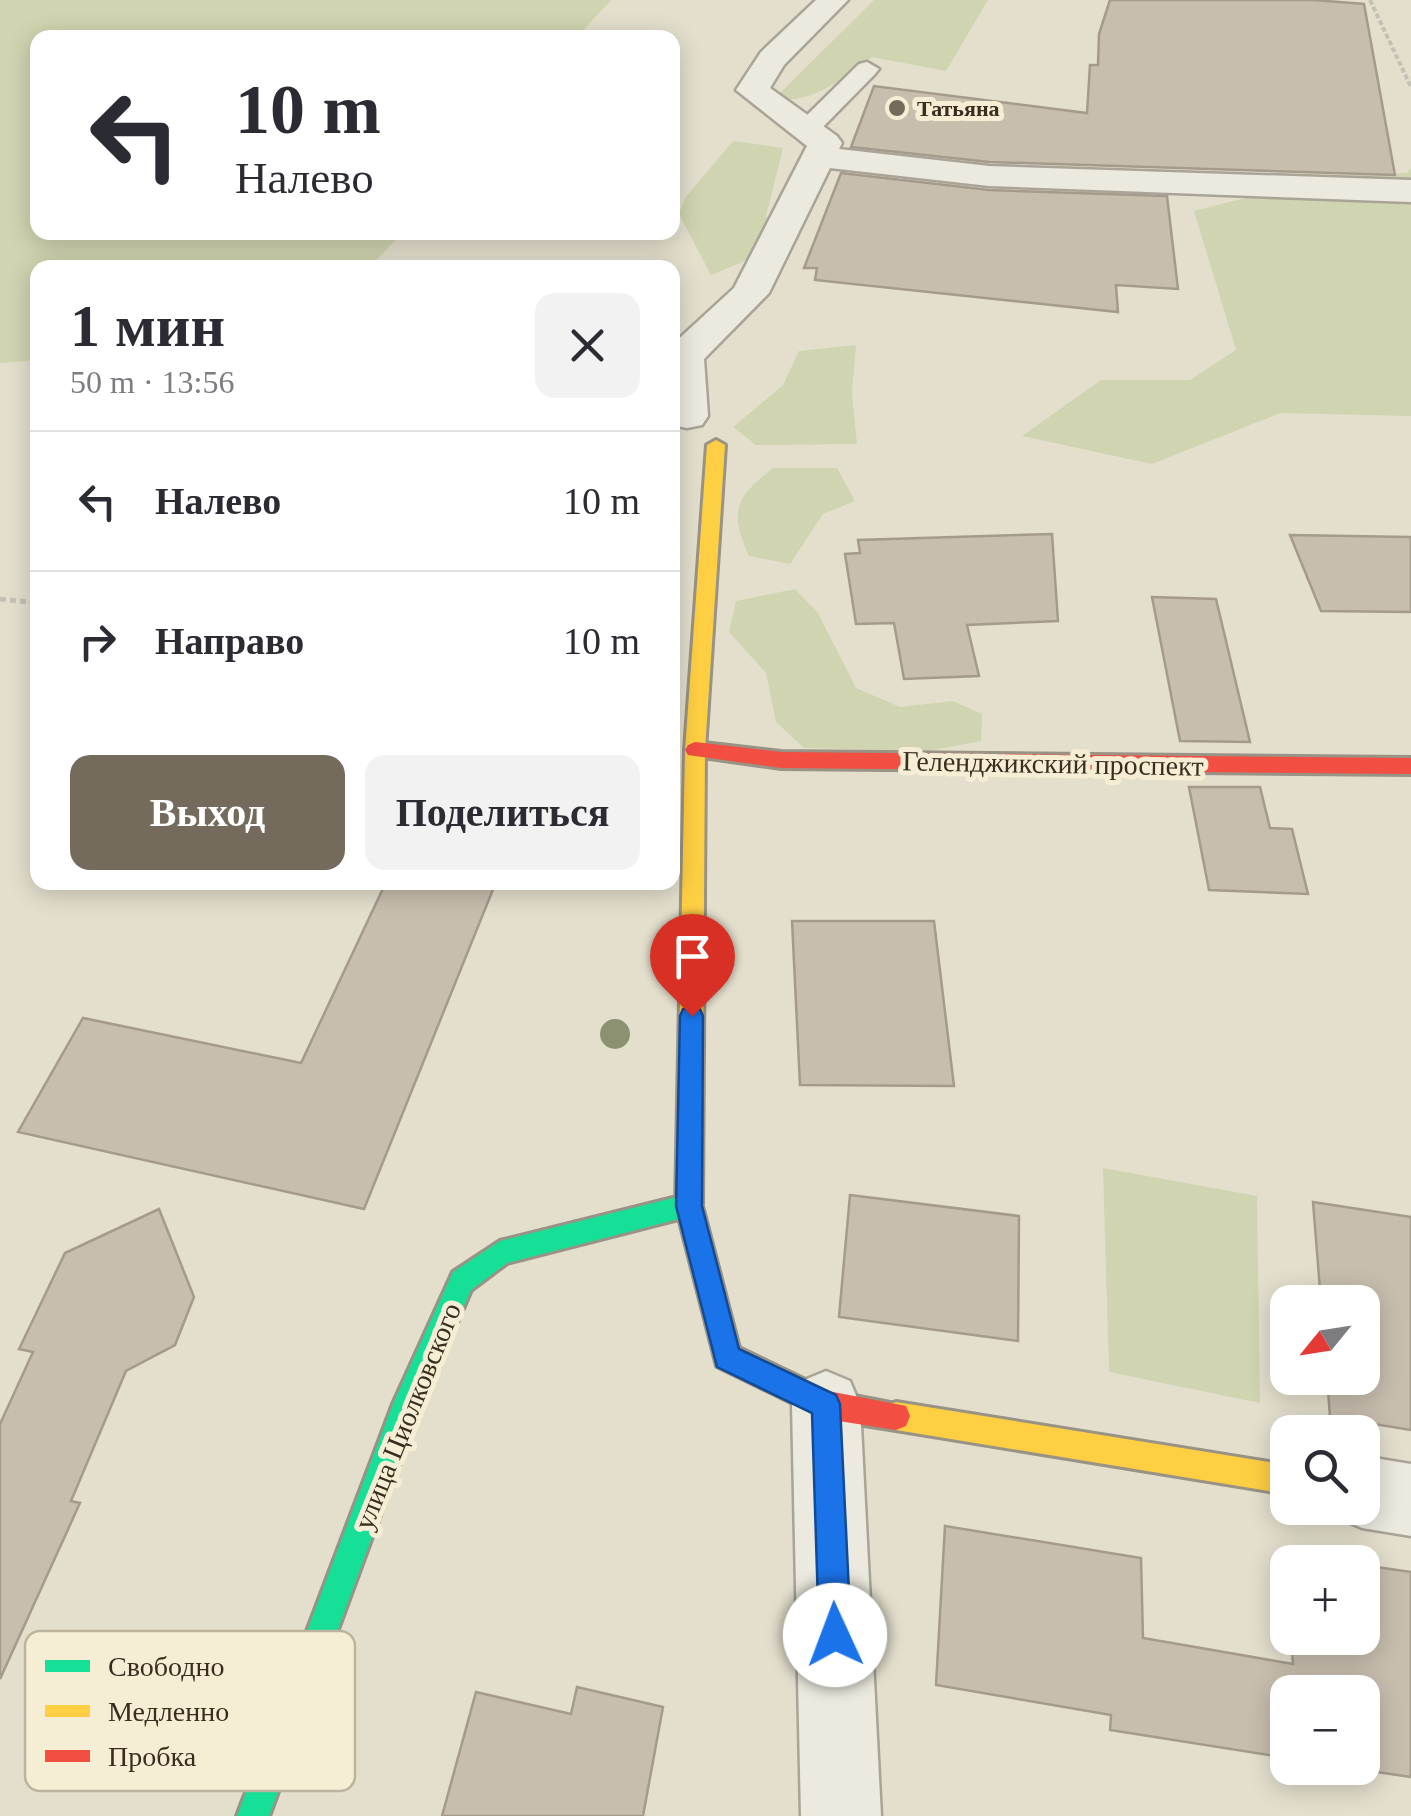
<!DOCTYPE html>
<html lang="ru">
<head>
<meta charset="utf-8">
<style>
  :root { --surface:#fff; --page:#f2f2f3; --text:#2b2b33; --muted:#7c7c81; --line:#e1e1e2; --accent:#746b5c }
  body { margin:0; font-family:Georgia,serif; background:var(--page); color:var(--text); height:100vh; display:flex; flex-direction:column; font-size:38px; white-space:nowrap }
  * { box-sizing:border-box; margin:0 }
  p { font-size:32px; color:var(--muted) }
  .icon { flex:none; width:55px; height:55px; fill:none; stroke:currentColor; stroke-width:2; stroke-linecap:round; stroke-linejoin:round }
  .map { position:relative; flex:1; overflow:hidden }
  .side { position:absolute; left:30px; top:260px; width:650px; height:630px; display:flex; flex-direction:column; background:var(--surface); border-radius:20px; box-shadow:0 5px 25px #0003 }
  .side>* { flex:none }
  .hud { position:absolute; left:30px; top:30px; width:650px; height:210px; border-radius:20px; box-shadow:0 5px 25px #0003; background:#fff; color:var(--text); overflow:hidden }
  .needle { width:65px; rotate:240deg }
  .controls { position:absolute; left:1270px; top:1285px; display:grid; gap:20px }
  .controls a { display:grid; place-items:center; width:110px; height:110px; border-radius:20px; background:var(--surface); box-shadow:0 5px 25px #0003; font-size:50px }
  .pin { position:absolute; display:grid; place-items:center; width:85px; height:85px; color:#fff; margin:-102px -42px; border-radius:50% 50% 50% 0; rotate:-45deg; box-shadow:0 0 10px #0007 }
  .pin .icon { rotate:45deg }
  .me { position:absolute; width:110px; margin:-55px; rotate:358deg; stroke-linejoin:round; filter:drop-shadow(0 0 8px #0008) }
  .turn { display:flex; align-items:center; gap:35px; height:210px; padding:0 40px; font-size:45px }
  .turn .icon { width:130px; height:130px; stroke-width:2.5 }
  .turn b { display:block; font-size:70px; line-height:85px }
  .round { display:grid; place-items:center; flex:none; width:105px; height:105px; border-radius:20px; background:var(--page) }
  .headline { display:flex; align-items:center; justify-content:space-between; height:170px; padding:0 40px }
  h1 { font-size:60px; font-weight:700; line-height:75px }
  .primary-button { display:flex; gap:20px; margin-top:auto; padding:20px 40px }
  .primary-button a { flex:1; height:115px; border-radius:20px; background:var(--accent); color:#fff; font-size:40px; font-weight:700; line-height:115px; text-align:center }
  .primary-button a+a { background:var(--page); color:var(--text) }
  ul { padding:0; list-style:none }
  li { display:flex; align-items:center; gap:30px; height:140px; padding:0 40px; border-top:2px solid var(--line) }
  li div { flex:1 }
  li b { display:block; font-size:38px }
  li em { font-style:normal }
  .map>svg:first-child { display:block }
  .green { fill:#d0d4b0 }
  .building { fill:#c7beae; stroke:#a49b8c; stroke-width:2.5 }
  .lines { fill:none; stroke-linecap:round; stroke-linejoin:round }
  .lane-casing { stroke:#a9a496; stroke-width:5 }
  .street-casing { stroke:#a9a496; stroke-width:5 }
  .fast-casing { stroke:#999386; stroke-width:6 }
  .slow-casing { stroke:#999386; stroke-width:6 }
  .jam-casing { stroke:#999386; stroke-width:6 }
  .path-far1 { stroke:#c5c0b5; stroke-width:4; stroke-dasharray:5 2.5; stroke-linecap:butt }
  .path { stroke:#c5c0b5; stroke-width:5; stroke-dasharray:6 4; stroke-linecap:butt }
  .lane { fill:#ece9df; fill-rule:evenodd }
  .street { fill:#ece9df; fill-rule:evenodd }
  .fast { fill:#16e098; fill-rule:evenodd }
  .slow { fill:#ffcf43; fill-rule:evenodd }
  .jam { fill:#f24e42; fill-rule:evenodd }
  .tree { fill:#8c9271 }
  .route { fill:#1a73e8; stroke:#114b97; stroke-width:2.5 }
  .poi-dot { fill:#746b5c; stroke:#f5eed4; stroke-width:4 }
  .labels { text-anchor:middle; stroke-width:10; stroke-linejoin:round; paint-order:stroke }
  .far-poi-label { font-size:22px; font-weight:bold; fill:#382d1f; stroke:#f5eed4; text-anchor:start }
  .street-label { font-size:28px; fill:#382d1f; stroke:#f5eed4 }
  .key { fill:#f5eed4; stroke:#bcb49e; stroke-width:2.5 }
  .key-label { font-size:28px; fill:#382d1f }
</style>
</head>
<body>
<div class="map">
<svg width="1411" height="1816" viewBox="0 0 1411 1816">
  <rect width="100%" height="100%" fill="#e4dfcd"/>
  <!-- green -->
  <path class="green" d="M 0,0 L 611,0 L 577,37 L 38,38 L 38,232 L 402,233 L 370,267 L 38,268 L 37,360 L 0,363 Z
    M 874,0 L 988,0 L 946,71 L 872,57 C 841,79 814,104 774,99 Z
    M 733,141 L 783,148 L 766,216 L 769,236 L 762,254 L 711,275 L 679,214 L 685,198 Z
    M 1411,168 L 1411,416 L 1280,413 L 1152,464 L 1022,436 L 1101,380 L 1190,380 L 1236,350 L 1194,211 L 1332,176 L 1407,173 Z
    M 856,345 L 852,393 L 857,444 L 756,445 L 733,427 L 783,385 L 799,351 Z
    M 773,468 L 837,468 L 855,501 L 823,514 L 790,564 L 749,556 C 729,511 735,498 773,468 Z
    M 795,589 L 818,613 L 856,688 L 900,707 L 953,701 L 982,714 L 981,741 L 928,751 L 804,748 L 776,722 L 766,673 L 729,632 L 736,601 Z
    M 1103,1168 L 1257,1196 L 1260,1403 L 1109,1372 Z"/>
  <!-- building -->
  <path class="building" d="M 1110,0 L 1314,0 L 1364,4 L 1395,175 L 989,162 L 851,147 L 874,86 L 1087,113 L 1090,65 L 1098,65 L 1099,34 Z
    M 841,173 L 989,190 L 1167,196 L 1178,289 L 1116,285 L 1118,312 L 815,280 L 817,268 L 804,268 Z
    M 1052,534 L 1058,621 L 967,625 L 979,676 L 904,679 L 894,623 L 856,624 L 845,554 L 860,553 L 858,540 Z
    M 1290,535 L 1411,537 L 1411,612 L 1321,611 Z
    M 1152,597 L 1216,599 L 1250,742 L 1180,741 Z
    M 1189,787 L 1260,787 L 1270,828 L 1292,829 L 1308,894 L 1209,890 Z
    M 386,882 L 496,882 L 364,1209 L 18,1132 L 83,1018 L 301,1063 Z
    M 792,921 L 934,921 L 954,1086 L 800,1085 Z
    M 850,1195 L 1019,1216 L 1018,1341 L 839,1317 Z
    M 1313,1202 L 1411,1217 L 1411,1430 L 1330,1417 L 1327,1378 L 1362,1378 L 1362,1302 L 1321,1302 Z
    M 159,1209 L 194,1297 L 175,1345 L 126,1371 L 71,1501 L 80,1503 L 0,1679 L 0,1424 L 33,1352 L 19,1349 L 65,1253 Z
    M 945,1526 L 1141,1558 L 1143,1638 L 1293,1664 L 1291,1638 L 1362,1638 L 1362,1565 L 1411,1572 L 1411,1777 L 1349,1768 L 1362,1768 L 1362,1692 L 1288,1692 L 1288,1758 L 1110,1730 L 1111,1715 L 936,1685 Z
    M 577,1687 L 663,1707 L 643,1816 L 442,1816 L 476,1692 L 571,1714 Z"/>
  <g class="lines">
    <!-- lane casing -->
    <g class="lane-casing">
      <path id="lane" d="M 867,62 L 879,69 L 875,74 L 816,134 L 798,134 L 795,129 L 798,124 L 859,64 Z"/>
    </g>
    <!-- street casing -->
    <g class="street-casing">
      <path id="street" d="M 816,0 L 848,0 L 784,65 L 770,88 L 837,136 L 842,143 L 839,149 L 989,166 L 1411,180 L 1411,202 L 989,186 L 830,168 L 769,293 L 704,359 L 708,416 L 702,425 L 687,428 L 672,425 L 672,345 L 734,288 L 807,146 L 736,90 L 761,52 Z
        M 826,1371 L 850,1381 L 860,1405 L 881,1816 L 801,1816 L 792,1405 L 802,1381 Z
        M 1362,1456 L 1411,1464 L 1411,1536 L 1362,1528 L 1337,1517 L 1333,1508 L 1362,1508 Z"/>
    </g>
    <!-- fast casing -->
    <g class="fast-casing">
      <path id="fast" d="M 689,1194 L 698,1198 L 702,1206 L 698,1214 L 507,1263 L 471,1290 L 420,1407 L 269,1816 L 237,1816 L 393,1404 L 453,1272 L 500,1241 Z"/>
    </g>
    <!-- slow casing -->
    <g class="slow-casing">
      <path id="slow" d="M 716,440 L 725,445 L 705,750 L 703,1050 L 700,1057 L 691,1060 L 682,1057 L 679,1050 L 685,750 L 707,445 Z
        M 896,1402 L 1288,1465 L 1288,1494 L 896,1430 L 886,1426 L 882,1416 L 886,1406 Z"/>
    </g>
    <!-- jam casing -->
    <g class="jam-casing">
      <path id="jam" d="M 695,742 L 781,752 L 1411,758 L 1411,774 L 781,768 L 688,755 L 685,750 L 688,745 Z
        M 691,1040 L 700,1043 L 703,1050 L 702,1206 L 739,1348 L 828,1391 L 906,1406 L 910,1416 L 906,1426 L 896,1430 L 826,1419 L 717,1366 L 676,1206 L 679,1050 L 682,1043 Z"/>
    </g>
    <!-- path-far1 -->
    <path class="path-far1" d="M 1370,0 L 1411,87"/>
    <!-- path -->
    <path class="path" d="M 0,599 L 38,603"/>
    <!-- lane -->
    <use href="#lane" class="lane"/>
    <!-- street -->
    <use href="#street" class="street"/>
    <!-- fast -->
    <use href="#fast" class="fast"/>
    <!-- slow -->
    <use href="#slow" class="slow"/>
    <!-- jam -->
    <use href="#jam" class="jam"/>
  </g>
  <!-- trees -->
  <circle class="tree" cx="615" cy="1034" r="15"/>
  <!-- route -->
  <path class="route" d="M 692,1006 L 700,1009 L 703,1016 L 702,1206 L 739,1349 L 836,1395 L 840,1404 L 851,1635 L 846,1646 L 835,1651 L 824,1646 L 819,1635 L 812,1413 L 717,1367 L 676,1206 L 680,1016 L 683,1009 Z"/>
  <!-- markers -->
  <circle class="poi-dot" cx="897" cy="108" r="10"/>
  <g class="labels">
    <!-- far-poi labels -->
    <g class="far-poi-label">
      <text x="917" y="116">Татьяна</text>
    </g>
    <!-- street labels -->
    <g class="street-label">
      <text transform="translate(1053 763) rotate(1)" y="10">Геленджикский проспект</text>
      <text transform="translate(407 1416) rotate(-68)" y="10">улица Циолковского</text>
    </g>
  </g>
  <!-- legend -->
  <rect x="25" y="1631" width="330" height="160" rx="15" class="key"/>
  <rect x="45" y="1660" width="45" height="12" fill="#16e098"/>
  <rect x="45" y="1705" width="45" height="12" fill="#ffcf43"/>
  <rect x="45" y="1750" width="45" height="12" fill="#f24e42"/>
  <g class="key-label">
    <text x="108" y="1676">Свободно</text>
    <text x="108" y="1721">Медленно</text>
    <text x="108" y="1766">Пробка</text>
  </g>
</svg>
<div class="controls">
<a><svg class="needle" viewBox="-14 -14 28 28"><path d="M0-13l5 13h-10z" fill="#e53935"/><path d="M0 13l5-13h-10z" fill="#7c7c81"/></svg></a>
<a><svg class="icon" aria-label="search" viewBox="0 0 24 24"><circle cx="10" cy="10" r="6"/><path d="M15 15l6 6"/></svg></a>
<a>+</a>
<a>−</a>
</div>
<div class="pin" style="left:692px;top:1016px;background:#d93025"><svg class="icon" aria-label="arrive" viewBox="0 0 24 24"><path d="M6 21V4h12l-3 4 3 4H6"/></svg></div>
<svg class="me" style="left:835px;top:1635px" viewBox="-20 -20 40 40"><circle r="19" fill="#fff"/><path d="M0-13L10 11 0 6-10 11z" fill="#1a73e8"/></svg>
<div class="hud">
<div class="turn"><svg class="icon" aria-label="left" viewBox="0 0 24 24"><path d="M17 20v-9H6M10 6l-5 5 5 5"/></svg><div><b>10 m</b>Налево</div></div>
</div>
<section class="side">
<div class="headline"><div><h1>1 мин</h1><p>50 m · 13:56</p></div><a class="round"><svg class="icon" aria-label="close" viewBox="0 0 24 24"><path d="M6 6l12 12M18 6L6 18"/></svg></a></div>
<ul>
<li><svg class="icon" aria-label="left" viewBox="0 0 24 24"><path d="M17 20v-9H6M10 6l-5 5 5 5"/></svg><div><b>Налево</b></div><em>10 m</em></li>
<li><svg class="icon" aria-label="right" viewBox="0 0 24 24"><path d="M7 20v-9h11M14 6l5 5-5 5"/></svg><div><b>Направо</b></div><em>10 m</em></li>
</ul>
<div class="primary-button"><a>Выход</a><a>Поделиться</a></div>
</section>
</div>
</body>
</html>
